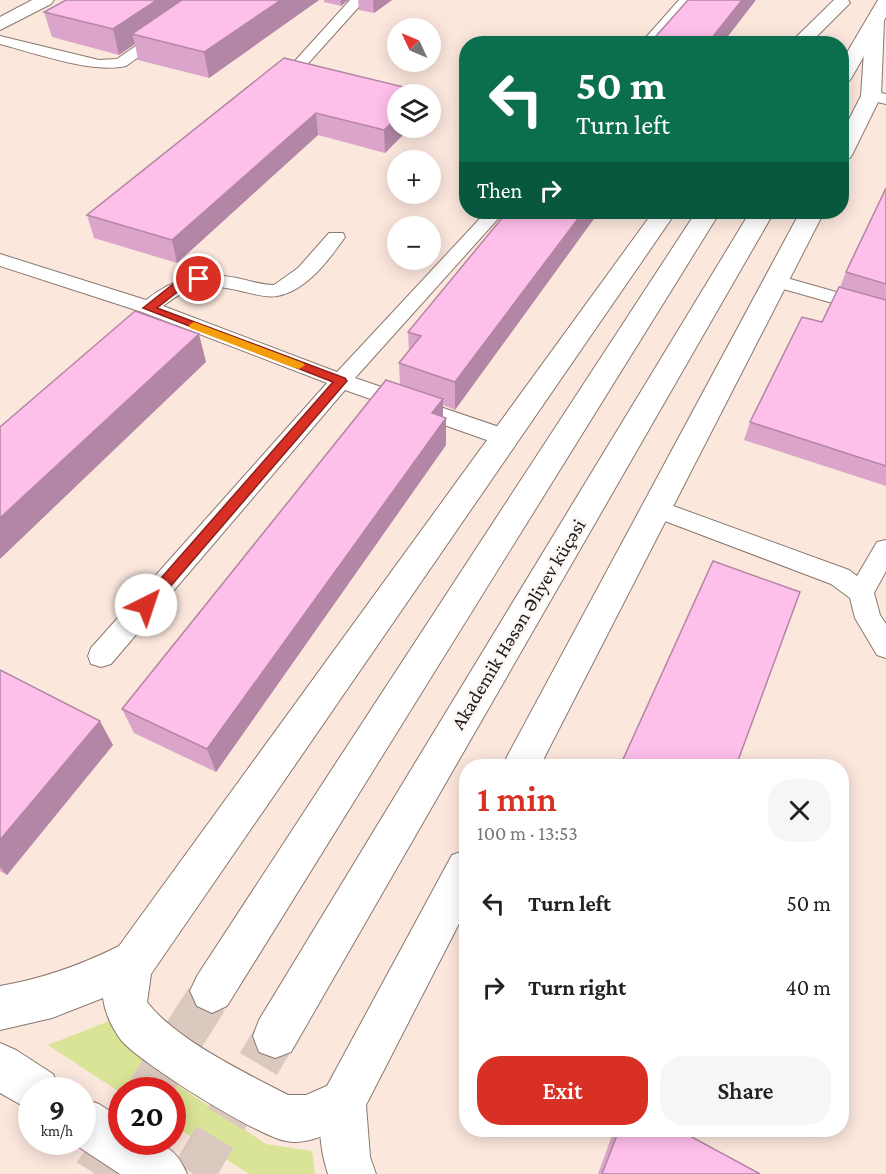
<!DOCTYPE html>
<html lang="en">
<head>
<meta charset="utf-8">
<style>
  :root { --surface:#fff; --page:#f6f6f6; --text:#222; --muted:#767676; --accent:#d93025 }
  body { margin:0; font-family:"Crimson Pro",serif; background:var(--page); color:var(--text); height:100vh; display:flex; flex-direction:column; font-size:22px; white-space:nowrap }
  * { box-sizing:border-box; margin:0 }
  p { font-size:20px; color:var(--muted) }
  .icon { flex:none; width:33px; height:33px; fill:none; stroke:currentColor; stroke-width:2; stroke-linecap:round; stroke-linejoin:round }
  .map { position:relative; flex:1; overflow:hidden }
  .panel { position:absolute; left:459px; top:759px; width:390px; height:378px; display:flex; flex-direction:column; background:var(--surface); border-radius:24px; box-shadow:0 3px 15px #0003 }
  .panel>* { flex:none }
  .banner { position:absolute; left:459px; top:36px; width:390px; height:183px; border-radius:24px; box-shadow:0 3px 15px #0003; background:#0b6e4f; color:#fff; overflow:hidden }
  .needle { width:39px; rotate:314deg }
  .controls { position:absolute; left:387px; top:18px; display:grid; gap:12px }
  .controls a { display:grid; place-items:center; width:54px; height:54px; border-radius:50%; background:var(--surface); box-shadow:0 3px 15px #0003; font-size:30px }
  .speed { position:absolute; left:18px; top:1077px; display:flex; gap:12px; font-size:30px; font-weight:700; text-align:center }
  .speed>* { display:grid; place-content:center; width:78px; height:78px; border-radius:50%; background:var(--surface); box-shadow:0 3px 15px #0003; line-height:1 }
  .speed small { font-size:15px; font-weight:400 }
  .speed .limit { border:9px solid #d22; background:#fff; color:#111 }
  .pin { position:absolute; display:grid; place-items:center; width:51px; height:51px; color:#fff; margin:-26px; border:3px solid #fff; border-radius:50%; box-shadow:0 2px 6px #0007 }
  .me { position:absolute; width:66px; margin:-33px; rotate:41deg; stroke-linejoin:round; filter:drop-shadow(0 0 4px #0008) }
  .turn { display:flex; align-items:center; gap:21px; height:126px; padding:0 18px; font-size:27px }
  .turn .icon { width:78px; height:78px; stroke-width:2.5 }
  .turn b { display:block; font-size:42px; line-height:51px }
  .then { display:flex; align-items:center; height:57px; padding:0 18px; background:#0003; gap:12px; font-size:22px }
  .round { display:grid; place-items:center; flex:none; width:63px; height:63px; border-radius:24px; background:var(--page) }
  .overview { display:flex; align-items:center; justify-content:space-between; height:102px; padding:0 18px }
  h1 { font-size:36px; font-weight:600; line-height:45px; color:var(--accent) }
  .action { display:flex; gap:12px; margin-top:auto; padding:12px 18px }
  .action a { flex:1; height:69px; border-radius:24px; background:var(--accent); color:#fff; font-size:24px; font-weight:600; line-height:69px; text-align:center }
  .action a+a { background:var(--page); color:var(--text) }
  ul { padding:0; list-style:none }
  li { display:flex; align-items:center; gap:18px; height:84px; padding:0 18px }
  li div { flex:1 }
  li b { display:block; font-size:22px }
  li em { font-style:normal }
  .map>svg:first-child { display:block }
  .green { fill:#dae496 }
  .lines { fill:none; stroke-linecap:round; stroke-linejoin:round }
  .primary-tunnel { stroke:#dbc8bf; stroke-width:43; stroke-dasharray:43 21; stroke-linecap:butt }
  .service-casing { stroke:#8a786f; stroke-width:2 }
  .secondary-casing { stroke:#8a786f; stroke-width:2 }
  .primary-casing { stroke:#8a786f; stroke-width:2 }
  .service { fill:#fff; fill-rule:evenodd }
  .secondary { fill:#fff; fill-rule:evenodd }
  .primary { fill:#fff; fill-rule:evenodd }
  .wall { fill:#dba4ca }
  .shaded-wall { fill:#b286a4 }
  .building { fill:#ffbfeb; stroke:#b286a4; stroke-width:1.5 }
  .route { fill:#d93025; stroke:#8d1f18; stroke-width:1.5 }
  .slow { fill:#f59e0b }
  .labels { text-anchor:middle; stroke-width:6; stroke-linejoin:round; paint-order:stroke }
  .street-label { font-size:20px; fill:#201916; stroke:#fcf8f6 }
</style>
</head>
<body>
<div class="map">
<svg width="886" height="1174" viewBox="0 0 886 1174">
  <rect width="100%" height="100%" fill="#fce7dd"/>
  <!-- green -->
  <path class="green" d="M 114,1019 L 147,1065 L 266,1144 L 312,1151 L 315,1174 L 249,1174 L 173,1125 L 172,1090 L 122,1090 L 121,1093 L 48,1045 Z"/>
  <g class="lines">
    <!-- primary-tunnel -->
    <path class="primary-tunnel" d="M 149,1090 L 212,991
      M 95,1174 L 122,1133
      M 193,1174 L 275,1036"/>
    <!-- service casing -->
    <g class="service-casing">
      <path id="service" d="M 202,0 L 218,0 L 126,66 C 93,74 34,53 0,44 L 0,36 L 99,60 L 117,59 Z
        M 350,0 L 365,0 L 304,68 L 294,68 L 291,65 L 294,62 Z
        M 679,0 L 694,0 L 655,44 L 640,44 Z
        M 871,91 L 886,94 L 886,104 L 865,99 L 863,96 Z
        M 486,212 L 504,212 L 355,378 L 514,432 L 517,438 L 514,444 L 506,446 L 498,444 L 345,390 L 111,664 L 101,667 L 91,664 L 88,656 L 91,648 L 327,383 L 142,312 L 0,266 L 0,254 L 146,300 C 175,277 201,271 237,278 C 250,281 262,285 274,285 L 298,268 L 329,233 L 343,233 L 345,237 C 329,260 306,291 277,296 C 266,298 255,294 245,292 C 209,283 192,283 163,306 L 337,372 Z
        M 776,275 L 886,306 L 886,318 L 769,285 L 766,281 L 769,277 Z
        M 657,500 L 849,570 L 857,576 L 877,542 L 886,540 L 886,571 L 874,593 L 880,615 L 886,624 L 886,658 L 877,655 L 855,618 L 850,598 L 831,584 L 649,515 L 645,509 L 649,503 Z"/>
    </g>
    <!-- secondary casing -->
    <g class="secondary-casing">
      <path id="secondary" d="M 32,0 L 54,0 L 51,4 L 0,30 L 0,17 Z
        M 875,16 L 881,17 L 884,21 L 881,96 L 853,153 L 850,158 L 842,160 L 842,133 L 861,96 L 866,21 L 869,17 Z
        M 800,212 L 824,212 L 540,766 L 502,766 Z
        M 466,850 L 466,910 L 366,1105 L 370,1157 L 376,1174 L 328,1174 C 319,1147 316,1112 327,1086 L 452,855 Z
        M 0,1043 L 16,1050 L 53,1074 L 60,1090 L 32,1090 L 32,1111 L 0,1093 Z
        M 82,1098 L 99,1104 L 122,1119 L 122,1142 C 155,1142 173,1140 187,1174 L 120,1174 L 71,1142 L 82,1142 Z"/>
    </g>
    <!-- primary casing -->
    <g class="primary-casing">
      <path id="primary" d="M 834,0 L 848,0 L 850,3 L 809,44 L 789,44 Z
        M 878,0 L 886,0 L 886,17 L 852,77 L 849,81 L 842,83 L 842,61 Z
        M 653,212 L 676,212 L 151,974 L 147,1002 C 176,1040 246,1073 288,1095 L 306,1095 L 343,1079 L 359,1086 L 366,1102 L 359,1118 C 337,1129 311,1146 286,1141 C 257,1136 140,1063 121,1040 C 112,1028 105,1013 103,998 L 52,1018 L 0,1030 L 0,986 C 42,979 81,965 119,946 Z
        M 696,212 L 720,212 L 227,1006 L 212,1013 L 197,1006 L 190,991 L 197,976 Z
        M 750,212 L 774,212 L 291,1052 L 275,1058 L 259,1052 L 253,1036 L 259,1020 Z"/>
    </g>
    <!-- service -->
    <use href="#service" class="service"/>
    <!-- secondary -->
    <use href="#secondary" class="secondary"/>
    <!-- primary -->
    <use href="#primary" class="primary"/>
  </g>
  <!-- wall -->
  <path class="wall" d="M 319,0 L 209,78 L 138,60 L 135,44 L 119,55 L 52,37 L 44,12 Z
    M 324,0 L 348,0 L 341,6 L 324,2 Z
    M 358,0 L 392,0 L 374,13 L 359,10 Z
    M 284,58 L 424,92 L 424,94 L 398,94 L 398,128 L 410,128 L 385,153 L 318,135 L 177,263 L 94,238 L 87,215 Z
    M 886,188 L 886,486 L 744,440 L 750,422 L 822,322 L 840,287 L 846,272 Z
    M 507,212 L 455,410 L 443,405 L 443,417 L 446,418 L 446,445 L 216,772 L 134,733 L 122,709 L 400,385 L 399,363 L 409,352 L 408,332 Z
    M 0,670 L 113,745 L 7,875 L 0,871 Z
    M 614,1130 L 679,1130 L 760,1174 L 598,1174 Z"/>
  <!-- shaded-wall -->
  <path class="shaded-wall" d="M 157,0 L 198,0 L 132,34 L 135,44 L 119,55 L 113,29 Z
    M 281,0 L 319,0 L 209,78 L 204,52 Z
    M 341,0 L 348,0 L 341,6 Z
    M 373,0 L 392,0 L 374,13 Z
    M 742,0 L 756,0 L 722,44 L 707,44 Z
    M 316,113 L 318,135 L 177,263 L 172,240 Z
    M 398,117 L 398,128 L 410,128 L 385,153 L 384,130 Z
    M 583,212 L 599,212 L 455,410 L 455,382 Z
    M 199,334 L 206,362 L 0,559 L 0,518 Z
    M 443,399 L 443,422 L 446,418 L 446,445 L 216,772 L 207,749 L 432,413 Z
    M 100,721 L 113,745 L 7,875 L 0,867 L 0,840 Z"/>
  <!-- building -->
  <path class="building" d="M 66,0 L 157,0 L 113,29 L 44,12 Z
    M 182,0 L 281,0 L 204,52 L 132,34 Z
    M 688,0 L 742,0 L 707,44 L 649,44 Z
    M 284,58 L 424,92 L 421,94 L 398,94 L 398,117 L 384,130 L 316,113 L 172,240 L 87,215 Z
    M 886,188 L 886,284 L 846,272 Z
    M 507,212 L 583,212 L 455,382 L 399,363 L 421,336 L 408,332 Z
    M 839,287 L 886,300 L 886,466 L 750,422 L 802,317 L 822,322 Z
    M 135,311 L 199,334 L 0,518 L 0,427 Z
    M 386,380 L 443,399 L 432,413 L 446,418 L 207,749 L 122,709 Z
    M 713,561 L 800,592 L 736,766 L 620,766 Z
    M 0,670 L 100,721 L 0,840 Z
    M 619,1130 L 679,1130 L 760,1174 L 602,1174 Z"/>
  <!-- route -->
  <path class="route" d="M 199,276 L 204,279 L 203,281 L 185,286 L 157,308 L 345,378 L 347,381 L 151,609 L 141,609 L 139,605 L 141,601 L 333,382 L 143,308 L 177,281 Z"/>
  <!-- slow -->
  <path class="slow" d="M 194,322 L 303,363 L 305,365 L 299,369 L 295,368 L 190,328 L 189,325 Z"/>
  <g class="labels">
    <!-- street labels -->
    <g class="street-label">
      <text transform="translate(518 624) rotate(-59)" y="7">Akademik Həsən Əliyev küçəsi</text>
    </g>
  </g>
</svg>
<div class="controls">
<a><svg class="needle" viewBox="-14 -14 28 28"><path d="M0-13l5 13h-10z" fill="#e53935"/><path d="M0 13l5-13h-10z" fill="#767676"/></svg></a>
<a><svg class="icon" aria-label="layers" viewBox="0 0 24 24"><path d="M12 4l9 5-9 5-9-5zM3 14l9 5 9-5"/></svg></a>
<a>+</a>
<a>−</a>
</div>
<div class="speed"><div>9<small>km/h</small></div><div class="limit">20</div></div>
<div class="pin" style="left:199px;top:279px;background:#d93025"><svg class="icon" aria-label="arrive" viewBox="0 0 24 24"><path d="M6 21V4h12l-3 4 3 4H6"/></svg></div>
<svg class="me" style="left:146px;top:605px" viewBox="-20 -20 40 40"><circle r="19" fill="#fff"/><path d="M0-13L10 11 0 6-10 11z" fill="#d93025"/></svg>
<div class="banner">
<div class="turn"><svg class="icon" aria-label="left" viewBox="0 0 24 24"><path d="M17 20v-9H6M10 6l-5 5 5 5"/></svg><div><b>50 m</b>Turn left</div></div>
<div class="then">Then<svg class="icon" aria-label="right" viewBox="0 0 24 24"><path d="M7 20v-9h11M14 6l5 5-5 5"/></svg></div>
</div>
<section class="panel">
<div class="overview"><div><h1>1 min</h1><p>100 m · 13:53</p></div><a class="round"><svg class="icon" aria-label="close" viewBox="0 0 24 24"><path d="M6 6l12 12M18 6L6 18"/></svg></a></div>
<ul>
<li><svg class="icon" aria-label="left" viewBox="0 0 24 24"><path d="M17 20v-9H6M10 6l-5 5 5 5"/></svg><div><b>Turn left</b></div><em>50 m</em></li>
<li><svg class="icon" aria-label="right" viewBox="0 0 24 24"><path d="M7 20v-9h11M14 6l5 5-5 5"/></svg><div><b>Turn right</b></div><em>40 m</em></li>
</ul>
<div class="action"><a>Exit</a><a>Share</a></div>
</section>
</div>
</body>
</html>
